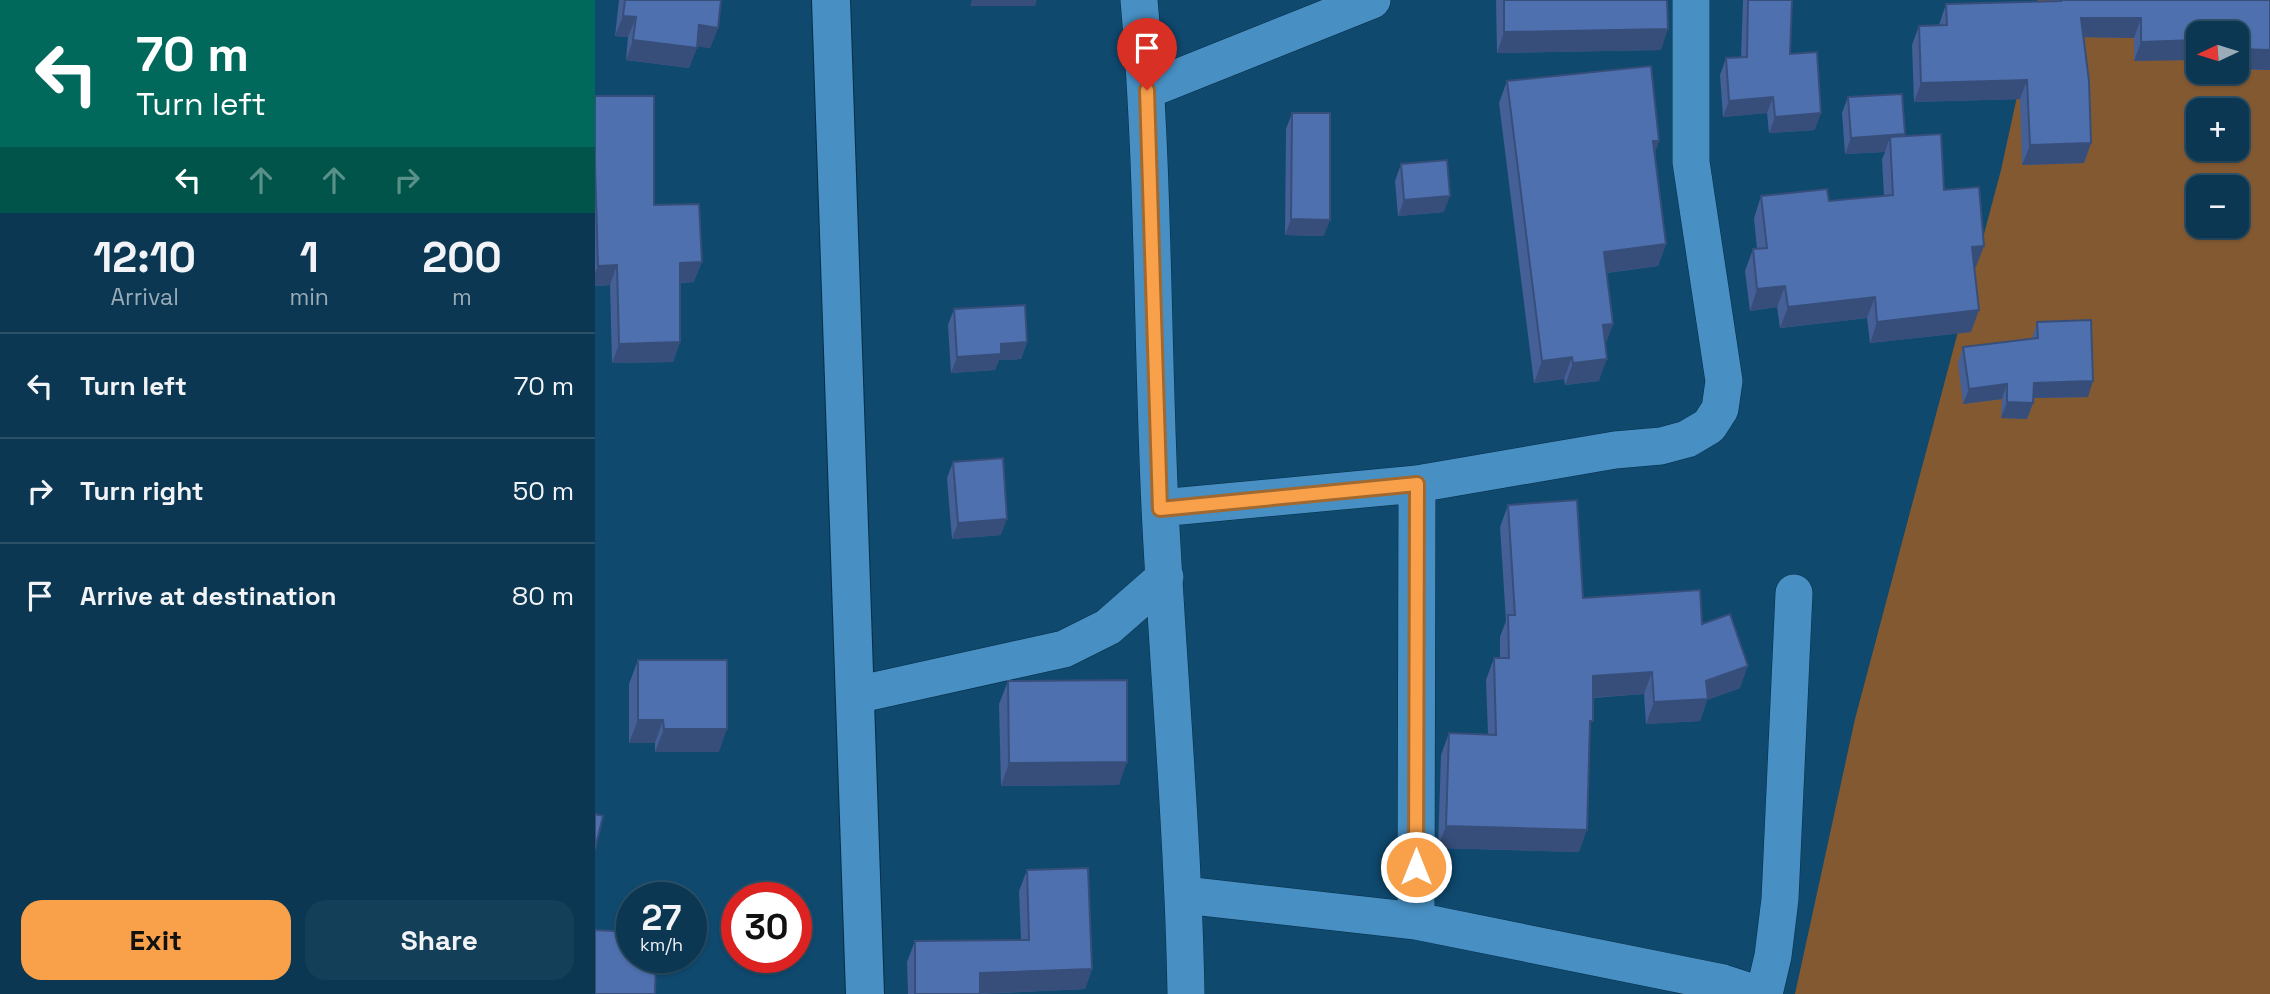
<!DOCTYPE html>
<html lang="en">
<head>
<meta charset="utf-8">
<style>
  :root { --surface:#0b3752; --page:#143f59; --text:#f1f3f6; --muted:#9aacb8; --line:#2b5169; --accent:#f8a14a }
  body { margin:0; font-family:"Space Grotesk",sans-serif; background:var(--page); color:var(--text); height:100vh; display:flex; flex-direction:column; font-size:26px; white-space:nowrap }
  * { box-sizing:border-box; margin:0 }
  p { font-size:23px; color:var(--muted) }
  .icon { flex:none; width:38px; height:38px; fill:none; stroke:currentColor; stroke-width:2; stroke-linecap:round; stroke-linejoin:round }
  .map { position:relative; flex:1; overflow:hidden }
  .details { display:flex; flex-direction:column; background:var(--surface); width:595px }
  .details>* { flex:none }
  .guide { background:#00695c; color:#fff; overflow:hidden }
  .needle { width:46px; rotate:266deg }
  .controls { position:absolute; left:1591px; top:21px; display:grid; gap:14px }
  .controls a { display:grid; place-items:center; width:63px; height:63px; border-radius:14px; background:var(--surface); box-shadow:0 2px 5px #0004,0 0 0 2px var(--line); font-size:35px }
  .speed { position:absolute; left:21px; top:882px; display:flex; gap:14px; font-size:35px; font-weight:700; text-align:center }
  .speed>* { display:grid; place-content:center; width:91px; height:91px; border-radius:50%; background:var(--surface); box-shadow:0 2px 5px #0004,0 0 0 2px var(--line); line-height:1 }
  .speed small { font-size:18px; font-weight:400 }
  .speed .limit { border:10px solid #d22; background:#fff; color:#111 }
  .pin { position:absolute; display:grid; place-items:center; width:60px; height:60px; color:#fff; margin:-72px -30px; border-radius:50% 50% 50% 0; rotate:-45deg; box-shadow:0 0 7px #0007 }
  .pin .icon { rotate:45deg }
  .me { position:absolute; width:77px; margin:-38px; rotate:0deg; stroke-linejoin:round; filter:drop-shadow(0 0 5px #0008) }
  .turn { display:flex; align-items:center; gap:24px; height:147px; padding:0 21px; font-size:32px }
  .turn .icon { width:91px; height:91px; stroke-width:2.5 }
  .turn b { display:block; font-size:49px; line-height:60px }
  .lanes { display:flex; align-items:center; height:66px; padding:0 21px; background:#0003; justify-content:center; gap:35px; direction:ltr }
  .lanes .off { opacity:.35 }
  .eta { display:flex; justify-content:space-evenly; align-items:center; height:119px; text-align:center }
  .eta b { font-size:42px; font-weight:700; line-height:49px }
  .primary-button { display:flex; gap:14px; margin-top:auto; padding:14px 21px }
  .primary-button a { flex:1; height:80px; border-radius:21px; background:var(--accent); color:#111; font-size:28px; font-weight:700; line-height:80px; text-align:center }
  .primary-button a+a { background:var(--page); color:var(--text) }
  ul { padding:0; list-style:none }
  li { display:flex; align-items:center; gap:21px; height:105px; padding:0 21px; border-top:2px solid var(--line) }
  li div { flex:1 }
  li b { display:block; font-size:26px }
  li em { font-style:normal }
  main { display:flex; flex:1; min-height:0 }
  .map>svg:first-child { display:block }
  .green { fill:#835932; fill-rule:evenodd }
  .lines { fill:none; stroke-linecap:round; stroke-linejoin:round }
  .minor-casing { stroke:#062e48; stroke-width:38 }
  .tertiary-casing { stroke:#062e48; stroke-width:40 }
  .minor { stroke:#488fc3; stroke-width:37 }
  .tertiary { stroke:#488fc3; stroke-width:38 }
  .wall { fill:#446096 }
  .shaded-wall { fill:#374e7a }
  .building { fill:#4f70af; stroke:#374e7a; stroke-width:2 }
  .route-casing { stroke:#a16930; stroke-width:18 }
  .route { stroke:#f8a14a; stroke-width:12 }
</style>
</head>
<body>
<main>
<section class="details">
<div class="guide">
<div class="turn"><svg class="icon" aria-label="left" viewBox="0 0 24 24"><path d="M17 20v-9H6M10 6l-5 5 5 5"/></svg><div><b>70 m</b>Turn left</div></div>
<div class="lanes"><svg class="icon" aria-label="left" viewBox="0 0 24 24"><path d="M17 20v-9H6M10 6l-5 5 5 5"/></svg><svg class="icon off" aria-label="ahead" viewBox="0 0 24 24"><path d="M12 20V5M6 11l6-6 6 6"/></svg><svg class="icon off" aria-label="ahead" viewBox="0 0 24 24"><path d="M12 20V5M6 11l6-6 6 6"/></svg><svg class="icon off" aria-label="right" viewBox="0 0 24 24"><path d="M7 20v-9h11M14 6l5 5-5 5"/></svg></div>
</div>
<div class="eta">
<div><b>12:10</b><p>Arrival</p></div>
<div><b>1</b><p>min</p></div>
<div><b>200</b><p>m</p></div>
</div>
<ul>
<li><svg class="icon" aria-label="left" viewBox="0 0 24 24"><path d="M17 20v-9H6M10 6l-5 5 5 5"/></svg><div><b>Turn left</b></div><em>70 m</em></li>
<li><svg class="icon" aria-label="right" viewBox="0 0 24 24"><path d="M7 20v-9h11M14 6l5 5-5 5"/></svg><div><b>Turn right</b></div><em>50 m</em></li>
<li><svg class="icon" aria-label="arrive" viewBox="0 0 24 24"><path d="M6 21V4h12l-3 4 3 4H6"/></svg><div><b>Arrive at destination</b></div><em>80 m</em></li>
</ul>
<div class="primary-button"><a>Exit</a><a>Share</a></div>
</section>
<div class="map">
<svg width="1675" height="994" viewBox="0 0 1675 994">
  <rect width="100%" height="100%" fill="#0f496e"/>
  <!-- green -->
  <path class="green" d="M 1443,0 L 1675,0 L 1675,994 L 1200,994 L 1260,719 L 1406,170 ZM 1603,33 L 1642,33 L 1642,72 L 1603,72 ZM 1603,110 L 1642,110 L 1642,149 L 1603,149 ZM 1603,187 L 1642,187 L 1642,226 L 1603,226 Z"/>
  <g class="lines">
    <!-- minor casing -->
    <g class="minor-casing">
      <path id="minor" d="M 544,0 C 559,169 557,338 565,508 C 573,670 588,832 591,994
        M 552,90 L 777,0
        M 565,508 L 822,484 L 1020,450 L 1066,446 L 1092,439 L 1114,426 L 1125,409 L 1129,381 L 1096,162 L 1096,0
        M 261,695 L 469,649 L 513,627 L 570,577
        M 589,895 L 821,921 L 1128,983 L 1162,994
        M 821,921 L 822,484
        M 1169,994 L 1178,956 L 1185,899 L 1199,593"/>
    </g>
    <!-- tertiary casing -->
    <g class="tertiary-casing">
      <path id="tertiary" d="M 236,0 L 270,994"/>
    </g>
    <!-- minor -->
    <use href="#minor" class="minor"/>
    <!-- tertiary -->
    <use href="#tertiary" class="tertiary"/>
  </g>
  <!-- wall -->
  <path class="wall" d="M 24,0 L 126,0 L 123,28 L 115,48 L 102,46 L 94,68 L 31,60 L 33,37 L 20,36 Z
    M 901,0 L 1072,0 L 1066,50 L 902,53 Z
    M 1148,0 L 1197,0 L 1195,54 L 1220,130 L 1174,133 L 1172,113 L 1128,117 L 1125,75 L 1131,58 L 1146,57 Z
    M 1456,0 L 1675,0 L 1675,70 L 1642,69 L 1642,33 L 1539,61 L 1539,38 L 1489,37 L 1496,143 L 1489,163 L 1427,165 L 1425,99 L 1319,102 L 1317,45 L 1324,26 L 1344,25 L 1351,4 L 1456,1 Z
    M 912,81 L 1064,141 L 1060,152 L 1071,244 L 1063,266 L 1012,273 L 1018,324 L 1010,345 L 1004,381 L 970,385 L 969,379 L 939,383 L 904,103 Z
    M 0,96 L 99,282 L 85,283 L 85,342 L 78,362 L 17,363 L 15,285 L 0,286 Z
    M 1253,97 L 1309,136 L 1349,190 L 1381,267 L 1380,268 L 1376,332 L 1275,343 L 1272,318 L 1185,328 L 1182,307 L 1155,311 L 1150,271 L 1158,249 L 1162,249 L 1159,218 L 1166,196 L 1234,201 L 1289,196 L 1287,159 L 1290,152 L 1250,154 L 1247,113 Z
    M 697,113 L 729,236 L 690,235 L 691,129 Z
    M 806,164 L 849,212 L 803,216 L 800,181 Z
    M 359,309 L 432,342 L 426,359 L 404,360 L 400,370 L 356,373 L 353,325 Z
    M 1442,322 L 1493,397 L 1438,398 L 1438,403 L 1432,419 L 1406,418 L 1407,399 L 1368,404 L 1363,363 L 1368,347 L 1437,339 Z
    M 358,462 L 406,535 L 357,539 L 352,478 Z
    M 913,505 L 988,598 L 1107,624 L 1145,688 L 1112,700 L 1105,721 L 1051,724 L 1049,694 L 998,698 L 984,852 L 843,848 L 846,755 L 854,733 L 893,734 L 891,680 L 899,658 L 905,658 L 905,637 L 911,621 L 905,527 Z
    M 43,660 L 124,752 L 60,752 L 60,743 L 34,743 L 34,684 Z
    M 413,681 L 524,785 L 406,786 L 404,704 Z
    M 432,870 L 497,969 L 490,989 L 385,994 L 313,994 L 312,962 L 320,941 L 426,940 L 424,891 Z"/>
  <!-- shaded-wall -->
  <path class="shaded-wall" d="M 377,0 L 442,0 L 440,6 L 375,6 Z
    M 28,16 L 41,17 L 33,37 L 20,36 Z
    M 1486,18 L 1546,18 L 1539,38 L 1479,37 Z
    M 104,25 L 123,28 L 115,48 L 97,46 Z
    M 1073,29 L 1066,50 L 902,53 L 909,32 Z
    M 38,40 L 102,48 L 94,68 L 31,60 Z
    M 1603,40 L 1603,60 L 1539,61 L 1546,42 Z
    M 1642,49 L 1675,50 L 1675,70 L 1642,69 Z
    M 1432,80 L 1425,99 L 1319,102 L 1326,83 Z
    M 1178,97 L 1172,113 L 1128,117 L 1134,101 Z
    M 1226,113 L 1220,130 L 1174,133 L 1180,117 Z
    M 1310,134 L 1304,151 L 1295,137 L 1290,152 L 1250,154 L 1256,138 Z
    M 1058,141 L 1064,141 L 1056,163 Z
    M 1496,143 L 1489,163 L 1427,165 L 1435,145 Z
    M 855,196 L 849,212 L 803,216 L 809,200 Z
    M 696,219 L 735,220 L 729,236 L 690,235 Z
    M 1071,244 L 1063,266 L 1001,274 L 1009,252 Z
    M 1389,246 L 1381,267 L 1370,269 L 1377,247 Z
    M 107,262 L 99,282 L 78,283 L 85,263 Z
    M 22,265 L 15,285 L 0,286 L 0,273 L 3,266 Z
    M 1190,286 L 1182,307 L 1155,311 L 1162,289 Z
    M 1280,297 L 1272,318 L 1185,328 L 1193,307 Z
    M 1384,310 L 1376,332 L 1275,343 L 1282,322 Z
    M 1018,324 L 1010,346 L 1008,325 Z
    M 85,342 L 78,362 L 17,363 L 24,344 Z
    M 432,342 L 426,359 L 404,360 L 400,370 L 356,373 L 362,357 L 406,344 Z
    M 977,357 L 969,379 L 939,383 L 947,361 Z
    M 1012,359 L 1004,381 L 970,385 L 978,363 Z
    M 1498,381 L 1493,397 L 1433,398 L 1439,383 Z
    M 1412,384 L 1407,399 L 1368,404 L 1374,389 Z
    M 1412,402 L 1438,403 L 1432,419 L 1406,418 Z
    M 412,519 L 406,535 L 357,539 L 363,523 Z
    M 1153,666 L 1145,688 L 1112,700 L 1105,721 L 1051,724 L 1059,702 Z
    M 1057,672 L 1049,694 L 990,698 L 998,676 Z
    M 43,720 L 68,720 L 60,743 L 34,743 Z
    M 69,729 L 132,729 L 124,752 L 60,752 Z
    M 532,762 L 524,785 L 406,786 L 414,763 Z
    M 851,826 L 992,830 L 984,852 L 843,848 Z
    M 497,969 L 490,989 L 377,994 L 385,973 Z"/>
  <!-- building -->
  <path class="building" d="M 30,0 L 126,0 L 123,28 L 104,25 L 102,48 L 38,40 L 41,17 L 28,16 Z
    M 909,0 L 1072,0 L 1073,29 L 909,32 Z
    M 1153,0 L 1197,0 L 1195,54 L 1222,52 L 1226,113 L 1180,117 L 1178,97 L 1134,101 L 1131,58 L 1152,57 Z
    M 1466,0 L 1675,0 L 1675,50 L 1642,49 L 1642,33 L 1603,33 L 1603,40 L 1546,42 L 1546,18 L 1486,18 L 1494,81 L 1496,143 L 1435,145 L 1432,80 L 1326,83 L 1324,26 L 1352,25 L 1351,4 L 1466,1 Z
    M 1056,66 L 1064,141 L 1058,141 L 1071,244 L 1009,252 L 1018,324 L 1008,325 L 1012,359 L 978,363 L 977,357 L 947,361 L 912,81 Z
    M 1307,94 L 1310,134 L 1256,138 L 1253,97 Z
    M 0,96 L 59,96 L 59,205 L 104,204 L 107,262 L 85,263 L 85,342 L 24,344 L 22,265 L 3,266 L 0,164 Z
    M 697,113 L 735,113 L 735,220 L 696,219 Z
    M 1346,134 L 1349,190 L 1384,187 L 1389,246 L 1377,247 L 1384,310 L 1282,322 L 1280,297 L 1193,307 L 1190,286 L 1162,289 L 1158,249 L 1172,248 L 1166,196 L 1232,189 L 1234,201 L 1298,195 L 1295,137 Z
    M 852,160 L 855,196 L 809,200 L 806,164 Z
    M 430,305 L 432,342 L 406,344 L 406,354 L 362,357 L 359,309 Z
    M 1496,320 L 1498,381 L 1439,383 L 1438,403 L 1412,402 L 1412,384 L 1374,389 L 1368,347 L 1443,338 L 1442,322 Z
    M 408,458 L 412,519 L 363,523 L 358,462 Z
    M 982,500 L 988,598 L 1105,590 L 1107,624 L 1135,614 L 1153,666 L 1111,681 L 1113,699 L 1059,702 L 1057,672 L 998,676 L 998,721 L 995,721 L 992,830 L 851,826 L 854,733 L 901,735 L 899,658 L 914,658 L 913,615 L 920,615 L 913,505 Z
    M 43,660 L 132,660 L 132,729 L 69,729 L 68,720 L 43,720 Z
    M 532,680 L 532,762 L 414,763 L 413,681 Z
    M 0,814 L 8,816 L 0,849 Z
    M 493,868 L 497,969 L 385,973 L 385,994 L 320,994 L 320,941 L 434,940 L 432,870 Z
    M 0,930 L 37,932 L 37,957 L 61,957 L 60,994 L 0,994 Z"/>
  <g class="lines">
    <!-- route casing -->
    <g class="route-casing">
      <path id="route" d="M 552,90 L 565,509 L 822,484 L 821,867"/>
    </g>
    <!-- route -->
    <use href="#route" class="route"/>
  </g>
</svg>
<div class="controls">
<a><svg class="needle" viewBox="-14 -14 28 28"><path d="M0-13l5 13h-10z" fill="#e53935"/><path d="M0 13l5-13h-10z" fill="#9aacb8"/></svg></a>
<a>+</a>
<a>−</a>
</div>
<div class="speed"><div>27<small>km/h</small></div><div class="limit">30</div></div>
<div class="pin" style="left:552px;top:90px;background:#d93025"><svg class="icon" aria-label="arrive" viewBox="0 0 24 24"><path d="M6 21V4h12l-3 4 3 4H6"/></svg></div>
<svg class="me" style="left:821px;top:867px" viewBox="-20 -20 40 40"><circle r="17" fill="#f8a14a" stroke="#fff" stroke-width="3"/><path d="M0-11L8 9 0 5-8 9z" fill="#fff"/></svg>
</div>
</main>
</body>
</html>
